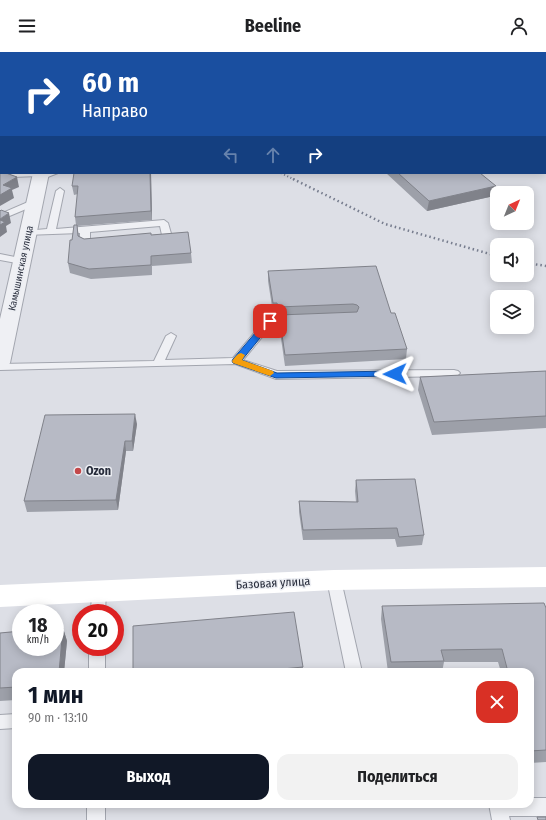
<!DOCTYPE html>
<html lang="ru">
<head>
<meta charset="utf-8">
<style>
  :root { --surface:#fff; --page:#f2f2f2; --text:#202124; --muted:#757577; --accent:#111827 }
  body { margin:0; font-family:"Fira Sans Condensed",sans-serif; background:var(--page); color:var(--text); height:100vh; display:flex; flex-direction:column; font-size:15px; white-space:nowrap }
  * { box-sizing:border-box; margin:0 }
  p { font-size:13px; color:var(--muted) }
  .icon { flex:none; width:22px; height:22px; fill:none; stroke:currentColor; stroke-width:2; stroke-linecap:round; stroke-linejoin:round }
  .map { position:relative; flex:1; overflow:hidden }
  .drawer { position:absolute; left:12px; top:616px; width:522px; height:140px; display:flex; flex-direction:column; background:var(--surface); border-radius:12px; box-shadow:0 2px 10px #0003 }
  .drawer>* { flex:none }
  .banner { position:absolute; left:0px; top:0px; width:546px; height:122px; box-shadow:0 2px 10px #0003; background:#1a4fa0; color:#fff; overflow:hidden }
  .needle { width:26px; rotate:43deg }
  .fabs { position:absolute; left:490px; top:134px; display:grid; gap:8px }
  .fabs a { display:grid; place-items:center; width:44px; height:44px; border-radius:8px; background:var(--surface); box-shadow:0 2px 10px #0003; font-size:20px }
  .speed { position:absolute; left:12px; top:552px; display:flex; gap:8px; font-size:20px; font-weight:700; text-align:center }
  .speed>* { display:grid; place-content:center; width:52px; height:52px; border-radius:50%; background:var(--surface); box-shadow:0 2px 10px #0003; line-height:1 }
  .speed small { font-size:10px; font-weight:400 }
  .speed .limit { border:6px solid #d22; background:#fff; color:#111 }
  .pin { position:absolute; display:grid; place-items:center; width:34px; height:34px; color:#fff; margin:-17px; border-radius:8px; box-shadow:0 2px 6px #0006 }
  .me { position:absolute; width:44px; margin:-22px; rotate:269deg; stroke-linejoin:round; filter:drop-shadow(0 0 3px #0008) }
  .turn { display:flex; align-items:center; gap:14px; height:84px; padding:0 16px; font-size:18px }
  .turn .icon { width:52px; height:52px; stroke-width:2.5 }
  .turn b { display:block; font-size:28px; line-height:34px }
  .lanes { display:flex; align-items:center; height:38px; padding:0 16px; background:#0003; justify-content:center; gap:20px; direction:ltr }
  .lanes .off { opacity:.35 }
  .round { display:grid; place-items:center; flex:none; width:42px; height:42px; border-radius:12px; background:var(--page) }
  .summary { display:flex; align-items:center; justify-content:space-between; height:68px; padding:0 16px }
  h1 { font-size:24px; font-weight:700; line-height:30px; color:var(--accent) }
  .cta { display:flex; gap:8px; margin-top:auto; padding:8px 16px }
  .cta a { flex:1; height:46px; border-radius:12px; background:var(--accent); color:#fff; font-size:16px; font-weight:700; line-height:46px; text-align:center }
  .cta a+a { background:var(--page); color:var(--text) }
  header { display:flex; justify-content:space-between; align-items:center; height:52px; padding:0 16px; background:var(--surface); font-size:18px; font-weight:700 }
  .map>svg:first-child { display:block }
  .lines { fill:none; stroke-linecap:round; stroke-linejoin:round }
  .river { fill:#99a8c4; fill-rule:evenodd }
  .service-casing { stroke:#a3a6af; stroke-width:2 }
  .tertiary-casing { stroke:#a3a6af; stroke-width:2 }
  .service { fill:#eff0f4; fill-rule:evenodd }
  .tertiary { fill:#eff0f4; fill-rule:evenodd }
  .secondary { fill:#fff; fill-rule:evenodd }
  .rail-far1 { stroke:#777d8e; stroke-width:2; stroke-dasharray:1 2.5; stroke-linecap:butt }
  .rail { stroke:#777d8e; stroke-width:2.5; stroke-dasharray:1.5 3; stroke-linecap:butt }
  .wall { fill:#9da0a9 }
  .shaded-wall { fill:#80828a }
  .building { fill:#b7bac5; stroke:#80828a }
  .route { fill:#1a73e8; stroke:#114b97 }
  .slow { fill:#f59e0b }
  .poi-dot { fill:#c4484a; stroke:#eceef3; stroke-width:1.5 }
  .labels { text-anchor:middle; stroke-width:3; stroke-linejoin:round; paint-order:stroke }
  .far-street-label { font-size:10px; fill:#272c3b; stroke:#eceef3 }
  .poi-label { font-size:12px; font-weight:bold; fill:#272c3b; stroke:#eceef3; text-anchor:start }
  .street-label { font-size:12px; fill:#272c3b; stroke:#eceef3 }
</style>
</head>
<body>
<header><svg class="icon" aria-label="menu" viewBox="0 0 24 24"><path d="M4 6h16M4 12h16M4 18h16"/></svg>Beeline<svg class="icon" aria-label="person" viewBox="0 0 24 24"><circle cx="12" cy="8" r="4"/><path d="M4 21q1-7 8-7t8 7"/></svg></header>
<div class="map">
<svg width="546" height="768" viewBox="0 0 546 768">
  <rect width="100%" height="100%" fill="#dddfe6"/>
  <g class="lines">
    <!-- river -->
    <path class="river" d="M 285,0 L 326,0 L 327,1 L 286,1 Z
      M 352,0 L 378,0 L 351,1 Z"/>
    <!-- service casing -->
    <g class="service-casing">
      <path id="service" d="M 69,0 L 76,0 L 69,1 Z
        M 0,3 L 1,3 L 1,7 L 0,7 Z
        M 545,11 L 546,11 L 546,15 L 545,15 Z
        M 0,30 L 1,30 L 1,34 L 0,34 Z
        M 0,89 L 1,89 L 1,93 L 0,93 Z
        M 8,121 L 58,121 L 40,128 L 36,126 L 39,124 L 12,125 L 0,130 L 0,125 Z
        M 60,136 L 64,139 L 56,177 L 164,168 L 168,171 L 172,185 L 167,188 L 152,188 L 150,186 L 152,184 L 162,183 L 160,174 L 90,180 L 90,189 L 97,188 L 102,191 C 97,195 85,196 80,192 L 80,181 L 25,183 L 23,181 L 25,179 L 47,177 L 56,139 Z
        M 35,147 L 38,148 L 39,150 L 38,152 L 0,168 L 0,162 Z
        M 0,202 L 25,207 L 27,209 L 22,212 L 0,208 Z
        M 295,265 L 299,266 L 300,268 L 299,270 L 273,272 L 243,308 L 277,319 L 454,318 L 458,319 L 460,321 L 458,323 L 454,324 L 276,327 L 235,312 L 0,318 L 0,312 L 154,309 L 166,284 L 171,281 L 176,284 L 165,308 L 233,306 L 266,267 Z
        M 334,522 L 339,524 L 341,528 L 362,620 L 346,620 L 327,528 L 329,524 Z
        M 99,533 L 104,535 L 106,539 L 105,561 L 91,561 L 92,539 L 94,535 Z
        M 89,595 L 105,595 L 105,620 L 89,620 Z
        M 16,662 L 16,676 L 0,677 L 0,663 Z
        M 530,746 L 546,746 L 546,764 L 509,764 L 510,768 L 492,768 L 489,752 L 530,752 Z
        M 87,752 L 105,752 L 105,768 L 87,768 Z"/>
    </g>
    <!-- tertiary casing -->
    <g class="tertiary-casing">
      <path id="tertiary" d="M 21,0 L 35,0 L 36,1 L 22,1 Z
        M 33,121 L 49,121 L 10,311 L 7,315 L 0,317 L 0,267 Z"/>
    </g>
    <!-- service -->
    <use href="#service" class="service"/>
    <!-- tertiary -->
    <use href="#tertiary" class="tertiary"/>
    <!-- secondary -->
    <path class="secondary" d="M 546,515 L 546,535 L 334,538 L 0,555 L 0,533 L 334,518 Z"/>
    <!-- rail-far1 -->
    <path class="rail-far1" d="M 281,121 L 295,128"/>
    <!-- rail -->
    <path class="rail" d="M 293,127 L 385,172 L 497,204
      M 527,211 L 546,214"/>
  </g>
  <!-- wall -->
  <path class="wall" d="M 545,18 L 546,18 L 546,69 L 545,68 Z
    M 545,80 L 546,80 L 546,115 L 545,113 Z
    M 151,121 L 152,168 L 77,174 L 79,184 L 84,187 L 151,183 L 191,201 L 192,211 L 152,214 L 152,223 L 91,227 L 70,221 L 68,211 L 72,188 L 76,173 L 75,165 L 78,142 L 74,143 L 72,134 Z
    M 386,121 L 480,121 L 494,144 L 427,159 Z
    M 268,219 L 391,261 L 407,297 L 406,307 L 285,314 L 279,273 L 279,265 L 277,265 L 277,261 L 273,261 L 268,229 Z
    M 546,319 L 546,376 L 432,383 L 418,338 L 420,325 Z
    M 137,372 L 133,399 L 126,399 L 118,458 L 27,460 L 24,449 Z
    M 356,428 L 424,483 L 422,493 L 397,495 L 395,487 L 303,488 L 299,460 L 299,449 L 356,450 L 355,439 Z
    M 382,554 L 546,556 L 546,710 L 530,711 L 530,620 L 501,620 L 498,610 L 444,610 L 442,620 L 388,620 L 381,567 Z
    M 63,576 L 67,589 L 64,620 L 16,620 L 16,648 L 0,649 L 0,581 Z
    M 303,615 L 302,620 L 133,620 Z"/>
  <!-- shaded-wall -->
  <path class="shaded-wall" d="M 0,20 L 1,20 L 1,27 L 0,28 Z
    M 0,76 L 1,76 L 1,86 L 0,86 Z
    M 0,113 L 1,113 L 1,121 L 0,124 Z
    M 150,121 L 151,121 L 152,168 L 151,159 Z
    M 17,125 L 19,135 L 12,138 L 14,146 L 0,154 L 0,143 L 3,133 Z
    M 496,134 L 494,144 L 427,159 L 429,149 Z
    M 9,161 L 11,171 L 6,174 L 7,180 L 0,185 L 0,167 Z
    M 135,362 L 137,372 L 133,399 L 132,389 Z
    M 125,389 L 126,399 L 118,458 L 116,448 Z
    M 63,576 L 67,589 L 64,620 L 59,620 Z"/>
  <!-- building -->
  <path class="building" d="M 0,5 L 1,6 L 1,20 L 0,20 Z
    M 545,18 L 546,18 L 546,55 L 545,53 Z
    M 545,80 L 546,80 L 546,99 L 545,98 Z
    M 0,98 L 1,98 L 1,113 L 0,113 Z
    M 0,121 L 6,121 L 17,125 L 3,133 L 12,136 L 0,143 Z
    M 74,121 L 150,121 L 151,159 L 75,165 L 78,134 L 72,134 Z
    M 398,121 L 480,121 L 496,134 L 429,149 Z
    M 1,158 L 9,161 L 0,167 L 0,159 Z
    M 0,168 L 5,170 L 0,173 Z
    M 74,173 L 77,173 L 78,184 L 84,187 L 151,181 L 151,183 L 188,180 L 191,201 L 151,204 L 151,213 L 89,217 L 68,211 L 70,188 L 72,188 Z
    M 376,214 L 391,261 L 395,261 L 407,297 L 285,303 L 279,263 L 357,260 L 359,255 L 357,253 L 353,252 L 278,255 L 277,251 L 273,251 L 268,219 Z
    M 546,319 L 546,364 L 434,370 L 420,325 Z
    M 135,362 L 132,389 L 125,389 L 116,448 L 24,449 L 45,363 Z
    M 415,427 L 424,483 L 399,485 L 397,476 L 303,478 L 299,449 L 358,450 L 356,428 Z
    M 544,551 L 546,556 L 546,698 L 530,699 L 530,620 L 508,620 L 502,597 L 441,598 L 444,609 L 391,610 L 382,554 Z
    M 294,560 L 303,615 L 252,620 L 133,620 L 133,574 Z
    M 63,576 L 59,620 L 16,620 L 16,635 L 0,636 L 0,581 L 21,579 L 21,595 L 55,595 L 55,577 Z
    M 537,765 L 546,765 L 546,768 L 538,768 Z"/>
  <!-- route -->
  <path class="route" d="M 267,267 L 270,267 L 274,269 L 242,308 L 277,321 L 395,319 L 399,322 L 395,324 L 276,326 L 233,311 L 232,309 L 233,307 Z"/>
  <!-- slow -->
  <path class="slow" d="M 241,301 L 245,303 L 242,308 L 273,319 L 274,321 L 270,324 L 233,311 L 232,309 C 235,305 237,302 241,301 Z"/>
  <!-- markers -->
  <circle class="poi-dot" cx="78" cy="419" r="4"/>
  <g class="labels">
    <!-- far-street labels -->
    <g class="far-street-label">
      <text transform="translate(20 216) rotate(-78)" y="4">Камышинская улица</text>
    </g>
    <!-- poi labels -->
    <g class="poi-label">
      <text x="86" y="423">Ozon</text>
    </g>
    <!-- street labels -->
    <g class="street-label">
      <text transform="translate(273 531) rotate(-3)" y="4">Базовая улица</text>
    </g>
  </g>
</svg>
<div class="fabs">
<a><svg class="needle" viewBox="-14 -14 28 28"><path d="M0-13l5 13h-10z" fill="#e53935"/><path d="M0 13l5-13h-10z" fill="#757577"/></svg></a>
<a><svg class="icon" aria-label="sound" viewBox="0 0 24 24"><path d="M4 9h4l5-4v14l-5-4H4zM17 9q2 3 0 6"/></svg></a>
<a><svg class="icon" aria-label="layers" viewBox="0 0 24 24"><path d="M12 4l9 5-9 5-9-5zM3 14l9 5 9-5"/></svg></a>
</div>
<div class="speed"><div>18<small>km/h</small></div><div class="limit">20</div></div>
<div class="pin" style="left:270px;top:269px;background:#d93025"><svg class="icon" aria-label="arrive" viewBox="0 0 24 24"><path d="M6 21V4h12l-3 4 3 4H6"/></svg></div>
<svg class="me" style="left:395px;top:322px" viewBox="-20 -20 40 40"><path d="M0-17L14 15 0 8-14 15z" fill="#1a73e8" stroke="#fff" stroke-width="4"/></svg>
<div class="banner">
<div class="turn"><svg class="icon" aria-label="right" viewBox="0 0 24 24"><path d="M7 20v-9h11M14 6l5 5-5 5"/></svg><div><b>60 m</b>Направо</div></div>
<div class="lanes"><svg class="icon off" aria-label="left" viewBox="0 0 24 24"><path d="M17 20v-9H6M10 6l-5 5 5 5"/></svg><svg class="icon off" aria-label="ahead" viewBox="0 0 24 24"><path d="M12 20V5M6 11l6-6 6 6"/></svg><svg class="icon" aria-label="right" viewBox="0 0 24 24"><path d="M7 20v-9h11M14 6l5 5-5 5"/></svg></div>
</div>
<section class="drawer">
<div class="summary"><div><h1>1 мин</h1><p>90 m · 13:10</p></div><a class="round" style="background:#d93025;color:#fff"><svg class="icon" aria-label="close" viewBox="0 0 24 24"><path d="M6 6l12 12M18 6L6 18"/></svg></a></div>
<div class="cta"><a>Выход</a><a>Поделиться</a></div>
</section>
</div>
</body>
</html>
